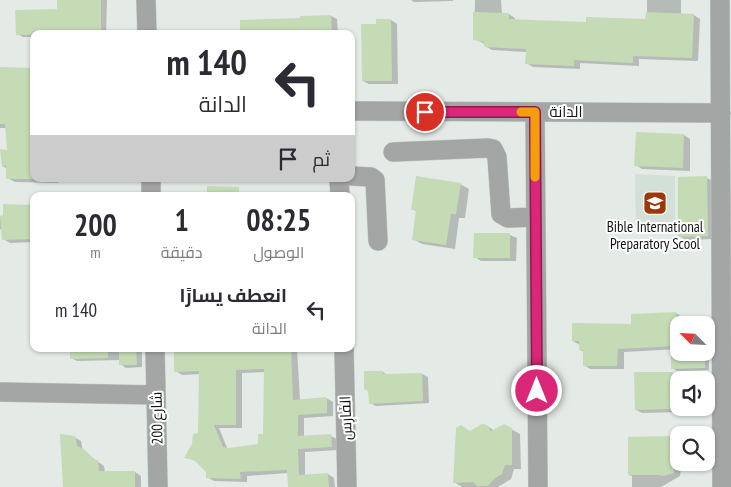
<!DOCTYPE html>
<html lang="ar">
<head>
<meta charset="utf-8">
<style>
  :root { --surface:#fff; --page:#f7f7f7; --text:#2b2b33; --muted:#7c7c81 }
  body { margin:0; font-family:"PT Sans Narrow",Cairo,sans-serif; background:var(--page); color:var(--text); direction:rtl; height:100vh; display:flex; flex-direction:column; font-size:19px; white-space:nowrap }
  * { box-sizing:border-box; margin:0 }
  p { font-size:16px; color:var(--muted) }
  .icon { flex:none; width:28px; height:28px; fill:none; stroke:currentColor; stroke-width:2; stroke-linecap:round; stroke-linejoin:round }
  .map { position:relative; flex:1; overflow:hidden; direction:ltr }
  .panel { position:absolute; left:30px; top:192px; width:325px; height:160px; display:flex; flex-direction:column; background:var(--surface); border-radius:10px; box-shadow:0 1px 4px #0004; direction:rtl }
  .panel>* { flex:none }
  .top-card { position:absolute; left:30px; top:30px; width:325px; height:152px; border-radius:10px; box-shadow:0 1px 4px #0004; direction:rtl; background:#fff; color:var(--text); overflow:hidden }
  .needle { width:32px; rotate:294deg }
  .controls { position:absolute; left:670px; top:316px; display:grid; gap:10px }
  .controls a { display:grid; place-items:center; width:45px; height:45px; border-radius:10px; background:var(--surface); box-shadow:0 1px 4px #0004; font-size:25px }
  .pin { position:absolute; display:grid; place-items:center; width:42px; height:42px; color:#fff; margin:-21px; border:2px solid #fff; border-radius:50%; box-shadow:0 1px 5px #0007 }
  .me { position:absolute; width:55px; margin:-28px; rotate:0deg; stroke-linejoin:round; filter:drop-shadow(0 0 4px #0008) }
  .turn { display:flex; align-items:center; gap:18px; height:105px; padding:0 25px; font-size:22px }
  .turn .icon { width:65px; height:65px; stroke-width:2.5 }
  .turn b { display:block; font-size:35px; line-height:42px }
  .then { display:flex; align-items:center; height:48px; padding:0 25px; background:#0003; gap:10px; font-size:19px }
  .eta { display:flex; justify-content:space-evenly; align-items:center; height:85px; text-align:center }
  .eta b { font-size:30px; font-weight:700; line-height:35px }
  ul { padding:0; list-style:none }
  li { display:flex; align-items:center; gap:15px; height:65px; padding:0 25px }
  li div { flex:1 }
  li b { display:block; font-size:19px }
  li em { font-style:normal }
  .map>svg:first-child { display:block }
  .built { fill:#d3e0d7 }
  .shadow { fill:#0003; fill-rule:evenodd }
  .building { fill:#c5dbb6; fill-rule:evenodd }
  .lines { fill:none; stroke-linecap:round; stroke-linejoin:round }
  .minor-casing { stroke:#c2c8c4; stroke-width:20 }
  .minor { stroke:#a3a6a5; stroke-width:19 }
  .route-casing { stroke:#8e194d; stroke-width:12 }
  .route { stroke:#db2777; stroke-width:9 }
  .slow { stroke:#f59e0b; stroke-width:9 }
  .labels { text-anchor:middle; stroke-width:4; stroke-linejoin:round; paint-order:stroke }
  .street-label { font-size:15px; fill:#121412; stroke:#fff }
  .poi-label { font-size:15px; fill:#121412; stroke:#fff }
</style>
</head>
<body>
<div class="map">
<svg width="731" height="487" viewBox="0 0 731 487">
  <rect width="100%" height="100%" fill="#e4eae6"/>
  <!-- built -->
  <path class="built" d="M 635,174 L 675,176 L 675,230 L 636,232 Z"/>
  <!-- shadow -->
  <path class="shadow" d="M 66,0 L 107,0 L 106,34 L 34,34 L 34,37 L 23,37 L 17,34 L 58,10 Z
    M 411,0 L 453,0 L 453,1 L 414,2 Z
    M 475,0 L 501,0 L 502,14 L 509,14 L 515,18 L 515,21 L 587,23 L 647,20 L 647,0 L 681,0 L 681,15 L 694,15 L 700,19 L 698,61 L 639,59 L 639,66 L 580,63 L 580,69 L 533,67 L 526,63 L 527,52 L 492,50 L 485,46 L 485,44 L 474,39 Z
    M 331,16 L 337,19 L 338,34 L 243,34 L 301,19 Z
    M 391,20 L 397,24 L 398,84 L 369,84 L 363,81 L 377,25 Z
    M 0,68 L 34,179 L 59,179 L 58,183 L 15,182 L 7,178 L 7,169 L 3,166 L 8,152 L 7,128 L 0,128 Z
    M 637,134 L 684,135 L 690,139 L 690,171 L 642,169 L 636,165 Z
    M 707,178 L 713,181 L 714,239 L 686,240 L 679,236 Z
    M 460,184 L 469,189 L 465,218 L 459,218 L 455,249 L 422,244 L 413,239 L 417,212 L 413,209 Z
    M 71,195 L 104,195 L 107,196 L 71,196 Z
    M 34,207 L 34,242 L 10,243 L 3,239 L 2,230 L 0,229 L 0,218 Z
    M 475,234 L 510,235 L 517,238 L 516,261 L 481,261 L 475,257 Z
    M 676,313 L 682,317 L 683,325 L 679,325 L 679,349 L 624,352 L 624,369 L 590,369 L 584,365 L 584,352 L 580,350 L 580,345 L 573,341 Z
    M 71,349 L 142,349 L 142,367 L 126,368 L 120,364 L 120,360 L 77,361 L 71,358 Z
    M 175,349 L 297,349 L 300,400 L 326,398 L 333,402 L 333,416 L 304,418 L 304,437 L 331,436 L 337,439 L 338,450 L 305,452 L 305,476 L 328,474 L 334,478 L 335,487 L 289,487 L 288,473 L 247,476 L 247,482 L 214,481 L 207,477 L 207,471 L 198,462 L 186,457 L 200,434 L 200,374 L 182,375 L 176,371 ZM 265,372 L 264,435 L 259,445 L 228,450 L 219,428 L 242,428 L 242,373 Z
    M 705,355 L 709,357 L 709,370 L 677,371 L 672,368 Z
    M 383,372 L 387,375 L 422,374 L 428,377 L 429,403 L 376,406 L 370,403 L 370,392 L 365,389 Z
    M 672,373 L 679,377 L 680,412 L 642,413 L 636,410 Z
    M 487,426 L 495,431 L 511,429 L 520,434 L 521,469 L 514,469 L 511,479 L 498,487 L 462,487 L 454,482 L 471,432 Z
    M 74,437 L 81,441 L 83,451 L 104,466 L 105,472 L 135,472 L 141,476 L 141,487 L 64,487 Z
    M 672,438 L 679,441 L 679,462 L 686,462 L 681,469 L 680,476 L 661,487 L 632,487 L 632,476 L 629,475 Z"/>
  <!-- building -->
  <path class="building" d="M 57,0 L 101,0 L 101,34 L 16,35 L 15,10 L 57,9 Z
    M 473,12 L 509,13 L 509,19 L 586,22 L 586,17 L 645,19 L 646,12 L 694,14 L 692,58 L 633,56 L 633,63 L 574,60 L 574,66 L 525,64 L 526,49 L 484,47 L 484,42 L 473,40 Z
    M 331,15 L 332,34 L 240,34 L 240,20 L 300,18 L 300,16 Z
    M 376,19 L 391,19 L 392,81 L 362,81 L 361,24 L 376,24 Z
    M 0,67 L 34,68 L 34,179 L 6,179 L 6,165 L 2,167 L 0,149 L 7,150 L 5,124 L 0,124 Z
    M 636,132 L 684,134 L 683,168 L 634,166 Z
    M 416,176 L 461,183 L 456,214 L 451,214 L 446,245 L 412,240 L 416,210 L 411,210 Z
    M 707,176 L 708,236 L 678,237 L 678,177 Z
    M 207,186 L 239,187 L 239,196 L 207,196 Z
    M 3,204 L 34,205 L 34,239 L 2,240 L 0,216 L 3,215 Z
    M 474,233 L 510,233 L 510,258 L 473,258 Z
    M 676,312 L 677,346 L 618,349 L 617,366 L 583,366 L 583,350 L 579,350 L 579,341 L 572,341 L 572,323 L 631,324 L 631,314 Z
    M 70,349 L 108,349 L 108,358 L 70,359 Z
    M 119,349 L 136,349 L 137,365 L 119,365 Z
    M 174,349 L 291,349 L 293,400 L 327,397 L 327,413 L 298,415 L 298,436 L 331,434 L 332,447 L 298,449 L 299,475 L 328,473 L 329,487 L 288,487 L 287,470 L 240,472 L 241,479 L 206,478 L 206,472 L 194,460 L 184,458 L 192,444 L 193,434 L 198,433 L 199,371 L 174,372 ZM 264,369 L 263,434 L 258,434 L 258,444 L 229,448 L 223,447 L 214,425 L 236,425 L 236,370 Z
    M 671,354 L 705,354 L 705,368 L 671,369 Z
    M 364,371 L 383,371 L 383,374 L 422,373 L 423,401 L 369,404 L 368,390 L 364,390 Z
    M 634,372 L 673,372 L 674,409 L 635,410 Z
    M 482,424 L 487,425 L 491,431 L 504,424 L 512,428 L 512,465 L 505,465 L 502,474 L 494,479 L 488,486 L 477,486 L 473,482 L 453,483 L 456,428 L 461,425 L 470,431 Z
    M 60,434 L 75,436 L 77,446 L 85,450 L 95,460 L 98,460 L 99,471 L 135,471 L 135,487 L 63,487 Z
    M 673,436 L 673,439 L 679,444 L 679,460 L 674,465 L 674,473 L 664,476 L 658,475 L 628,475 L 628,437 Z"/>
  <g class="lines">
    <!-- minor casing -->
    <g class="minor-casing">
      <path id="minor" d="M 146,0 L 147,34
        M 720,0 L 722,487
        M 351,111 L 721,113
        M 535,112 L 538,487
        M 393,152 L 488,148 L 493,149 L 497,157 L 501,214 L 508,218 L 536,217
        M 351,176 L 371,177 L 375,180 L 378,241
        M 151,179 L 151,196
        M 339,179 L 340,196
        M 155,349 L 158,487
        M 344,349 L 347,487
        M 0,392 L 156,395"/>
    </g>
    <!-- minor -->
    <use href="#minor" class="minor"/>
  </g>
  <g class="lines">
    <!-- route casing -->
    <g class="route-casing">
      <path id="route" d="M 425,112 L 535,112 L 537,391"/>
    </g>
    <!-- route -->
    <use href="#route" class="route"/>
    <!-- slow -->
    <path class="slow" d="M 521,112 L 535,112 L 535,177"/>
  </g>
  <!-- icons -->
  <defs>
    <g id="school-square" transform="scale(1.25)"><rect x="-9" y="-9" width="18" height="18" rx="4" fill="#9c370a" stroke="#fff"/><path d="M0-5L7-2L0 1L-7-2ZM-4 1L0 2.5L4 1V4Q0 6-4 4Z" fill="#fff"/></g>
  </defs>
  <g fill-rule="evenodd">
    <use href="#school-square" x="655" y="203"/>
  </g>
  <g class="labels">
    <!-- street labels -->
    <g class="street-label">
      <text x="566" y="117">الدانة</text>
      <text transform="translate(157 418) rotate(-91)" y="5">شارع 200</text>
      <text transform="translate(346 418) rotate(-92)" y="5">الفَارِس</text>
    </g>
    <!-- poi labels -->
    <g class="poi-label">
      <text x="655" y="232">Bible International<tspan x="655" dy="17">Preparatory Scool</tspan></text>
    </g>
  </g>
</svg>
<div class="controls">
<a><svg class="needle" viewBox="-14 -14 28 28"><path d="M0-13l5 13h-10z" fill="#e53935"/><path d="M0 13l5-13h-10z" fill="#7c7c81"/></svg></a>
<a><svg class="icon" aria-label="sound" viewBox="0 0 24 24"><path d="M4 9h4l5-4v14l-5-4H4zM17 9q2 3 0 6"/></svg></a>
<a><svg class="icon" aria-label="search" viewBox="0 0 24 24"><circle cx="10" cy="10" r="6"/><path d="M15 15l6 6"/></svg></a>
</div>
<div class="pin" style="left:425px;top:112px;background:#d93025"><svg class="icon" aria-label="arrive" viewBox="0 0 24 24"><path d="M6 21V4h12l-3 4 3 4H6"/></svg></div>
<svg class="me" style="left:537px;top:391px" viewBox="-20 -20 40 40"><circle r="17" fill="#db2777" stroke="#fff" stroke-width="3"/><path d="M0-11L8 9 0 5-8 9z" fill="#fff"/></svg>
<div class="top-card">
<div class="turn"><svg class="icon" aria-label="left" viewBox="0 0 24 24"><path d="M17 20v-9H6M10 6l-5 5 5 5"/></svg><div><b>140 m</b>الدانة</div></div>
<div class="then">ثم<svg class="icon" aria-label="arrive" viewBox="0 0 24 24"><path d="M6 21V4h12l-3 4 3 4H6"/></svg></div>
</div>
<section class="panel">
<div class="eta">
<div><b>08:25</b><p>الوصول</p></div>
<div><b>1</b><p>دقيقة</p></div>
<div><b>200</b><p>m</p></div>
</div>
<ul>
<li><svg class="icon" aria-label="left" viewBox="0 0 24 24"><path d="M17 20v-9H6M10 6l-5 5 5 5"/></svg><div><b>انعطف يسارًا</b><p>الدانة</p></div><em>140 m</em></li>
</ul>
</section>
</div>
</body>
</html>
